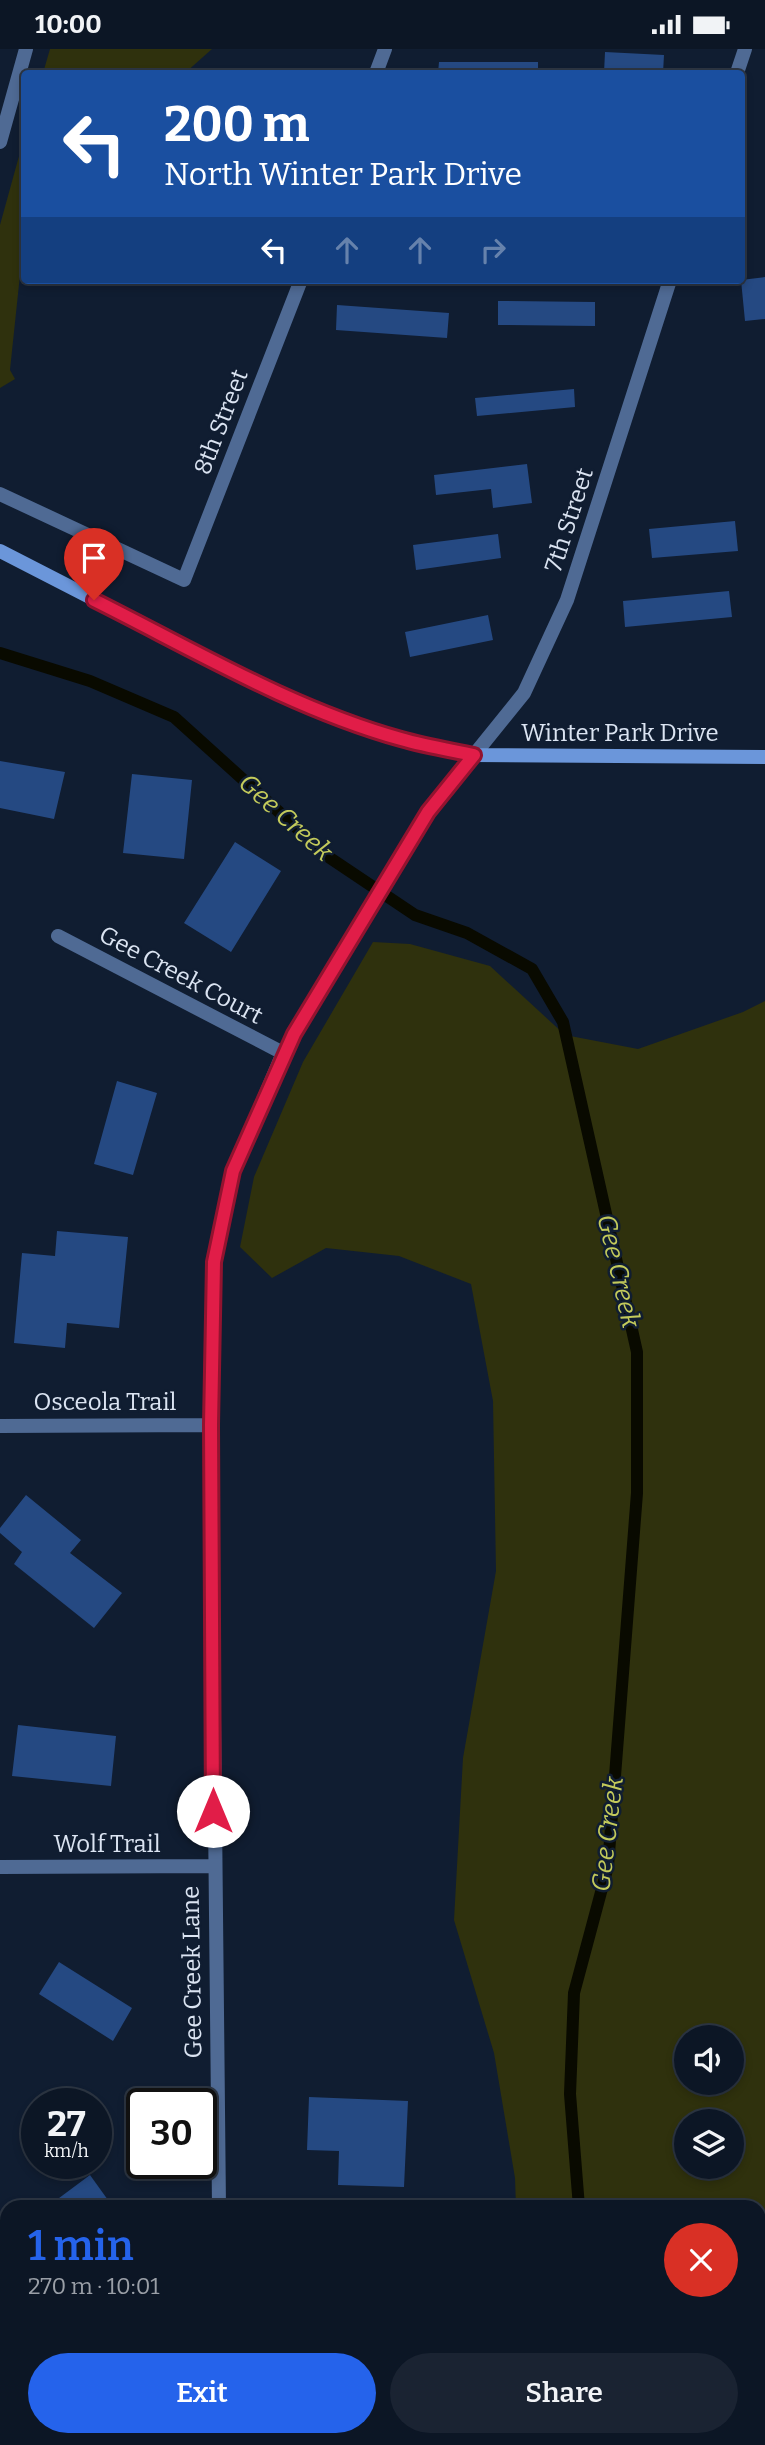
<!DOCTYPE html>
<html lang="en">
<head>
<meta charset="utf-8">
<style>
  :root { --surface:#0c1625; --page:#1a2332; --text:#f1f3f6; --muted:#9a9fa7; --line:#2c3542; --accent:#2563eb }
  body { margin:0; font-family:Bitter,serif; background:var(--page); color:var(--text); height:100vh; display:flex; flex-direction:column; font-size:26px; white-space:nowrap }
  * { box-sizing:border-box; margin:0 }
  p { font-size:23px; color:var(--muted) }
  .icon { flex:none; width:38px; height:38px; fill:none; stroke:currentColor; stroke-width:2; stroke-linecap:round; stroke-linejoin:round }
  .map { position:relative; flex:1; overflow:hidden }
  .panel { position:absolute; left:0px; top:2151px; width:766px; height:247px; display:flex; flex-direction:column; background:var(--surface); border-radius:21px 21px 0 0; box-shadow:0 4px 10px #0003,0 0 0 2px var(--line) }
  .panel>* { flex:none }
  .guide { position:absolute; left:21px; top:21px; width:724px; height:214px; border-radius:7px; box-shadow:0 4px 10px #0003,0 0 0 2px var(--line); background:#1a4fa0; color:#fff; overflow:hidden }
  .controls { position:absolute; left:674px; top:1976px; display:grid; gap:14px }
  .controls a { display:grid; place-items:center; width:70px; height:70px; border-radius:50%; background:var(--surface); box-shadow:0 4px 10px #0003,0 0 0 2px var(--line); font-size:35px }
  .speed { position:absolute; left:21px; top:2039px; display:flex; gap:14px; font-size:35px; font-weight:700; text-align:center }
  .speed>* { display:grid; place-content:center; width:91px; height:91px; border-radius:50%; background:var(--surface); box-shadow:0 4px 10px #0003,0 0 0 2px var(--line); line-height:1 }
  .speed small { font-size:18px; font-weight:400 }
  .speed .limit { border:4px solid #111; border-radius:10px; background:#fff; color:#111 }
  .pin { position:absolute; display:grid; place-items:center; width:60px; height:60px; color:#fff; margin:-72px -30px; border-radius:50% 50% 50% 0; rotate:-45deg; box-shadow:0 0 7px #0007 }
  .pin .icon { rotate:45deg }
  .me { position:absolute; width:77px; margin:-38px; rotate:0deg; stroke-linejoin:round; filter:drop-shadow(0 0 5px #0008) }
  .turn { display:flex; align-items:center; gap:24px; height:147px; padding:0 28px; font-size:32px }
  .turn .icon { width:91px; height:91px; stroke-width:2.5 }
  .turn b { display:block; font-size:49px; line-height:60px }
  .lanes { display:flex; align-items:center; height:66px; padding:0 28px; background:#0003; justify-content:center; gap:35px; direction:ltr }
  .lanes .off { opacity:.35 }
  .round { display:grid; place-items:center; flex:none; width:74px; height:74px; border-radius:37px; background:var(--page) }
  .overview { display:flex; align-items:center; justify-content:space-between; height:119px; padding:0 28px }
  h1 { font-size:42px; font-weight:600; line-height:52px; color:var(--accent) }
  .cta { display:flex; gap:14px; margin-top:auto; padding:14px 28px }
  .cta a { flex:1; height:80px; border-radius:42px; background:var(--accent); color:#fff; font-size:28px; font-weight:600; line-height:80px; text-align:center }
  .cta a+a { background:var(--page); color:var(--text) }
  .status { display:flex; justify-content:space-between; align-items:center; height:49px; padding:0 35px; background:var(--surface); direction:ltr }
  .status svg { height:19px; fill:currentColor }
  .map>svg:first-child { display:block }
  .green { fill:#2f310d; fill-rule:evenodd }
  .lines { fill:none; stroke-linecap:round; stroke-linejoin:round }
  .stream { stroke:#090a00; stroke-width:12 }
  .building { fill:#254982 }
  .street { stroke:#4f6a94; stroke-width:14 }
  .secondary { stroke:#6b96da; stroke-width:14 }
  .route-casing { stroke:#92132f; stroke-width:18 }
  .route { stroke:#e11d48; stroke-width:12 }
  .labels { text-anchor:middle; stroke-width:5; stroke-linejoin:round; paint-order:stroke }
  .street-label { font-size:24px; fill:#dbe4f2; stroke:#101d31 }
  .water-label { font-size:26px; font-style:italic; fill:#c3ca5b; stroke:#101d31 }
</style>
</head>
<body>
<div class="status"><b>10:00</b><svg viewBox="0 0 49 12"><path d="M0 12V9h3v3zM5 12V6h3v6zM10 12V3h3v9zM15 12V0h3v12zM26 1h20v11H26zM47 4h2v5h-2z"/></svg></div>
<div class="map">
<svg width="765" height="2396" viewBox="0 0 765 2396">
  <rect width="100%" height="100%" fill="#101d31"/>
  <!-- green -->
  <path class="green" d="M 50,0 L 212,0 L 185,24 L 43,24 Z
    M 24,89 L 24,188 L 10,321 L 15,330 L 0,339 L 0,176 Z
    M 373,893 L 410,895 L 490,917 L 565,986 L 638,1000 L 743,963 L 765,952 L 765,2396 L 626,2396 L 625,2391 L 760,2390 L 760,2158 L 516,2158 L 515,2129 L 494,2004 L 454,1871 L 463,1709 L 496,1522 L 493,1352 L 471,1235 L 399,1207 L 326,1199 L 272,1229 L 240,1198 L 254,1128 L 303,1013 ZM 686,1988 L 732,1988 L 732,2034 L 686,2034 ZM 686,2072 L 732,2072 L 732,2118 L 686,2118 Z"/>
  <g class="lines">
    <!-- stream -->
    <path class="stream" d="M 0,604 L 90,632 L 174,668 L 330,809 L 415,866 L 467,884 L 532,920 L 563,973 L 637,1303 L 637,1444 L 608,1817 L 574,1944 L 570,2045 L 579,2158
      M 619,2390 L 620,2396"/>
  </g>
  <!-- building -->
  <path class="building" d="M 605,3 L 664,6 L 663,24 L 604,24 Z
    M 439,13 L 538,13 L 538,24 L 438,24 Z
    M 765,228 L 765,270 L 745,272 L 741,231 Z
    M 498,252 L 595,253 L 595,277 L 498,276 Z
    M 337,256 L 449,264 L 447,289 L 336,281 Z
    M 574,340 L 575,358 L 477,367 L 475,349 Z
    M 527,415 L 532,454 L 493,459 L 491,440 L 436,446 L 434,426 Z
    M 735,472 L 738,502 L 652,509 L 649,480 Z
    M 498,485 L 501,509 L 416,521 L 413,496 Z
    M 729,542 L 732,568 L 625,578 L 623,552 Z
    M 488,566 L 493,591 L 410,608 L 405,583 Z
    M 0,712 L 65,723 L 54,770 L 0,759 Z
    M 132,725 L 192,731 L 184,810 L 123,804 Z
    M 235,793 L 281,822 L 231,903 L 184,874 Z
    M 117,1032 L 157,1044 L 133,1126 L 94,1115 Z
    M 57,1182 L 128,1188 L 119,1279 L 67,1274 L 65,1299 L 14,1294 L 22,1204 L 55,1207 Z
    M 26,1446 L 81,1491 L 70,1504 L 122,1544 L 94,1579 L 14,1515 L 22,1503 L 0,1484 L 0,1479 Z
    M 18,1676 L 116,1687 L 111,1737 L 12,1727 Z
    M 59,1913 L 132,1959 L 113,1992 L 39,1945 Z
    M 309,2048 L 408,2052 L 404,2138 L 338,2136 L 339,2102 L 307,2101 Z
    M 90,2126 L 113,2158 L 47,2158 Z
    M 150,2390 L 185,2390 L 189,2396 L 143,2396 Z
    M 467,2390 L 498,2390 L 500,2396 L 452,2396 Z"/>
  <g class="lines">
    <!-- street -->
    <path class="street" d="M 376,24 L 385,0
      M 737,24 L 745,0
      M 0,93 L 26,0
      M 0,445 L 184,531 L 301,231
      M 58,887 L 283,1004
      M 0,1377 L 211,1376
      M 0,1818 L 214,1817
      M 219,2158 L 211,1376 L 214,1213 L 233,1122 L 283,1004 L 367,862 L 428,763 L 524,644 L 567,551 L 670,231
      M 0,2380 L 7,2376
      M 305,2390 L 308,2396"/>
    <!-- secondary -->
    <path class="secondary" d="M 0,502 L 259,635 L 336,668 L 401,691 L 474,706 L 765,708"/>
  </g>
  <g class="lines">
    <!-- route casing -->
    <g class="route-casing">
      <path id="route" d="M 94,551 C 194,601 293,660 401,690 C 425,697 450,701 474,706 L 428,763 L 294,985 L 233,1122 L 214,1213 L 211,1376 L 213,1762"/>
    </g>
    <!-- route -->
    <use href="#route" class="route"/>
  </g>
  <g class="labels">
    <!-- street labels -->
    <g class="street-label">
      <text transform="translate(221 373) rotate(-69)" y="8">8th Street</text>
      <text transform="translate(569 471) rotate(-72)" y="8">7th Street</text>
      <text x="620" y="692">Winter Park Drive</text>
      <text transform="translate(181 926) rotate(28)" y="8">Gee Creek Court</text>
      <text x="105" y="1361">Osceola Trail</text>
      <text x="107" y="1803">Wolf Trail</text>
      <text transform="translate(192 1923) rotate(-91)" y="8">Gee Creek Lane</text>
    </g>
    <!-- water labels -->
    <g class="water-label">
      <text transform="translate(286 768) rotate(42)" y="9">Gee Creek</text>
      <text transform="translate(619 1222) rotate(77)" y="9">Gee Creek</text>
      <text transform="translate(607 1785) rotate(-83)" y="9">Gee Creek</text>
    </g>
  </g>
</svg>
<div class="controls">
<a><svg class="icon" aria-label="sound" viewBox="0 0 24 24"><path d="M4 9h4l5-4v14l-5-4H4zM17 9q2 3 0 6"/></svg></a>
<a><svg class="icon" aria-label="layers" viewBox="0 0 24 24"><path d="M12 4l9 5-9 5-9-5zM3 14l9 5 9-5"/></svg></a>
</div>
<div class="speed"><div>27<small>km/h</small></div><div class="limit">30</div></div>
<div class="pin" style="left:94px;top:551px;background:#d93025"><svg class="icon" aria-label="arrive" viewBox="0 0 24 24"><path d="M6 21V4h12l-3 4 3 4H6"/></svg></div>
<svg class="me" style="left:213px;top:1762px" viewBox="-20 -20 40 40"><circle r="19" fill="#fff"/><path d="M0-13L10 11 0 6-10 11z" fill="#e11d48"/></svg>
<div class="guide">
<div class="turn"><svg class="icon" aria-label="left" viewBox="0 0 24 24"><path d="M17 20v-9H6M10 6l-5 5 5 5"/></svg><div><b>200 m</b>North Winter Park Drive</div></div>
<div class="lanes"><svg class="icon" aria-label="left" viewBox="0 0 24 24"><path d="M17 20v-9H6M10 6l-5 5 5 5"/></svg><svg class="icon off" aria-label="ahead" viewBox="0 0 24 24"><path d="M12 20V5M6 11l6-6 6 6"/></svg><svg class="icon off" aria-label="ahead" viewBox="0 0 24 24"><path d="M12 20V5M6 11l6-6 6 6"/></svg><svg class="icon off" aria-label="right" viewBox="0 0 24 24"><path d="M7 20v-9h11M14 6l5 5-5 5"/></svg></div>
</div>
<section class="panel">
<div class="overview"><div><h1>1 min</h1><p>270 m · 10:01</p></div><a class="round" style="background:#d93025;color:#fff"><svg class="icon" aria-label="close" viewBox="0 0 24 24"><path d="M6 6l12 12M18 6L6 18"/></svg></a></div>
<div class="cta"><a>Exit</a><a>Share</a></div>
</section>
</div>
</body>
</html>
